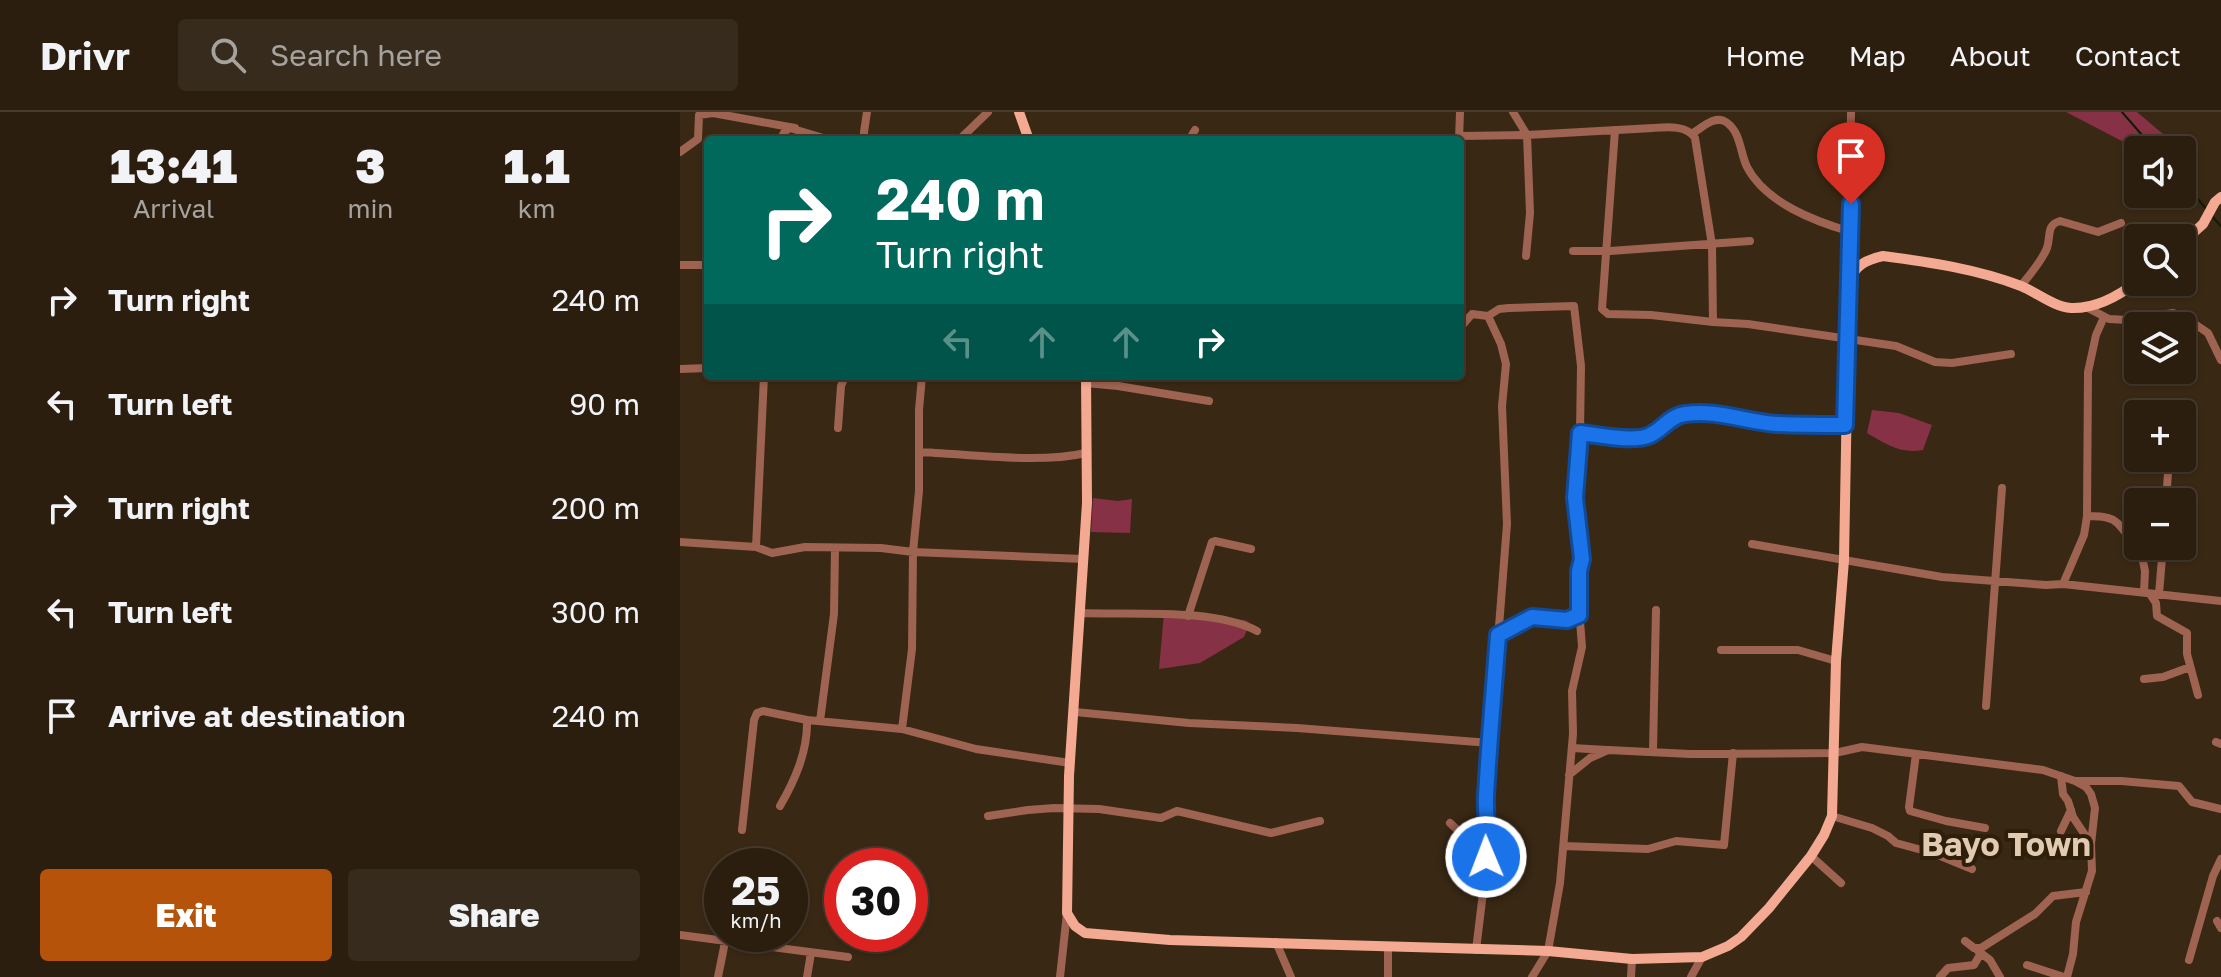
<!DOCTYPE html>
<html lang="en">
<head>
<meta charset="utf-8">
<style>
  :root { --surface:#2b1e0f; --page:#372b1d; --text:#f1f3f6; --muted:#a6a29e; --line:#473c2f; --accent:#b45309 }
  body { margin:0; font-family:"Golos Text",sans-serif; background:var(--page); color:var(--text); height:100vh; display:flex; flex-direction:column; font-size:30px; white-space:nowrap }
  * { box-sizing:border-box; margin:0 }
  p { font-size:26px; color:var(--muted) }
  .icon { flex:none; width:44px; height:44px; fill:none; stroke:currentColor; stroke-width:2; stroke-linecap:round; stroke-linejoin:round }
  .map { position:relative; flex:1; overflow:hidden }
  .sheet { display:flex; flex-direction:column; background:var(--surface); width:680px }
  .sheet>* { flex:none }
  .guide { position:absolute; left:24px; top:24px; width:760px; height:244px; border-radius:8px; box-shadow:0 2px 6px #0004,0 0 0 2px var(--line); background:#00695c; color:#fff; overflow:hidden }
  .controls { position:absolute; left:1444px; top:24px; display:grid; gap:16px }
  .controls a { display:grid; place-items:center; width:72px; height:72px; border-radius:8px; background:var(--surface); box-shadow:0 2px 6px #0004,0 0 0 2px var(--line); font-size:40px }
  .speed { position:absolute; left:24px; top:736px; display:flex; gap:16px; font-size:40px; font-weight:700; text-align:center }
  .speed>* { display:grid; place-content:center; width:104px; height:104px; border-radius:50%; background:var(--surface); box-shadow:0 2px 6px #0004,0 0 0 2px var(--line); line-height:1 }
  .speed small { font-size:20px; font-weight:400 }
  .speed .limit { border:12px solid #d22; background:#fff; color:#111 }
  .pin { position:absolute; display:grid; place-items:center; width:68px; height:68px; color:#fff; margin:-82px -34px; border-radius:50% 50% 50% 0; rotate:-45deg; box-shadow:0 0 8px #0007 }
  .pin .icon { rotate:45deg }
  .me { position:absolute; width:88px; margin:-44px; rotate:359deg; stroke-linejoin:round; filter:drop-shadow(0 0 6px #0008) }
  .turn { display:flex; align-items:center; gap:28px; height:168px; padding:0 40px; font-size:36px }
  .turn .icon { width:104px; height:104px; stroke-width:2.5 }
  .turn b { display:block; font-size:56px; line-height:68px }
  .lanes { display:flex; align-items:center; height:76px; padding:0 40px; background:#0003; justify-content:center; gap:40px; direction:ltr }
  .lanes .off { opacity:.35 }
  .eta { display:flex; justify-content:space-evenly; align-items:center; height:136px; text-align:center }
  .eta b { font-size:48px; font-weight:800; line-height:56px }
  .primary-button { display:flex; gap:16px; margin-top:auto; padding:16px 40px }
  .primary-button a { flex:1; height:92px; border-radius:8px; background:var(--accent); color:#fff; font-size:32px; font-weight:800; line-height:92px; text-align:center }
  .primary-button a+a { background:var(--page); color:var(--text) }
  ul { padding:0; list-style:none }
  li { display:flex; align-items:center; gap:24px; height:104px; padding:0 40px }
  li div { flex:1 }
  li b { display:block; font-size:30px }
  li em { font-style:normal }
  header { display:flex; align-items:center; gap:48px; box-sizing:border-box; height:112px; padding:0 40px; background:var(--surface); border-bottom:2px solid var(--line) }
  header strong { font-size:38px }
  nav { display:flex; gap:44px; margin-inline-start:auto; font-size:28px }
  .search { width:560px; height:72px; background:var(--page); display:flex; align-items:center; gap:20px; box-sizing:border-box; padding:0 28px; border-radius:8px; color:var(--muted); font-size:30px }
  main { display:flex; flex:1; min-height:0 }
  .map>svg:first-child { display:block }
  .green { fill:#863146 }
  .lines { fill:none; stroke-linecap:round; stroke-linejoin:round }
  .stream { stroke:#0f1b02; stroke-width:2 }
  .minor { stroke:#9e6351; stroke-width:8 }
  .major { stroke:#f3a992; stroke-width:10 }
  .route-casing { stroke:#114b97; stroke-width:20 }
  .route { stroke:#1a73e8; stroke-width:14 }
  .labels { text-anchor:middle; stroke-width:8; stroke-linejoin:round; paint-order:stroke }
  .district-label { font-size:32px; font-weight:bold; fill:#e0cab1; stroke:#2f1e0a }
</style>
</head>
<body>
<header>
<strong>Drivr</strong>
<div class="search"><svg class="icon" aria-label="search" viewBox="0 0 24 24"><circle cx="10" cy="10" r="6"/><path d="M15 15l6 6"/></svg>Search here</div>
<nav><a>Home</a><a>Map</a><a>About</a><a>Contact</a></nav>
</header>
<main>
<section class="sheet">
<div class="eta">
<div><b>13:41</b><p>Arrival</p></div>
<div><b>3</b><p>min</p></div>
<div><b>1.1</b><p>km</p></div>
</div>
<ul>
<li><svg class="icon" aria-label="right" viewBox="0 0 24 24"><path d="M7 20v-9h11M14 6l5 5-5 5"/></svg><div><b>Turn right</b></div><em>240 m</em></li>
<li><svg class="icon" aria-label="left" viewBox="0 0 24 24"><path d="M17 20v-9H6M10 6l-5 5 5 5"/></svg><div><b>Turn left</b></div><em>90 m</em></li>
<li><svg class="icon" aria-label="right" viewBox="0 0 24 24"><path d="M7 20v-9h11M14 6l5 5-5 5"/></svg><div><b>Turn right</b></div><em>200 m</em></li>
<li><svg class="icon" aria-label="left" viewBox="0 0 24 24"><path d="M17 20v-9H6M10 6l-5 5 5 5"/></svg><div><b>Turn left</b></div><em>300 m</em></li>
<li><svg class="icon" aria-label="arrive" viewBox="0 0 24 24"><path d="M6 21V4h12l-3 4 3 4H6"/></svg><div><b>Arrive at destination</b></div><em>240 m</em></li>
</ul>
<div class="primary-button"><a>Exit</a><a>Share</a></div>
</section>
<div class="map">
<svg width="1541" height="865" viewBox="0 0 1541 865">
  <rect width="100%" height="100%" fill="#392814"/>
  <!-- green -->
  <path class="green" d="M 1386,0 L 1457,0 L 1483,22 L 1479,38 L 1459,38 Z
    M 1192,298 L 1219,301 L 1252,313 L 1243,338 C 1220,342 1206,332 1187,321 Z
    M 413,386 L 438,389 L 452,387 L 450,421 L 411,420 Z
    M 484,501 L 565,508 L 570,511 L 564,525 L 520,551 L 479,557 Z"/>
  <g class="lines">
    <!-- stream -->
    <path class="stream" d="M 1442,0 L 1475,38
      M 1502,68 L 1527,98
      M 1531,103 L 1541,114"/>
    <!-- minor -->
    <path class="minor" d="M 833,0 L 847,23 L 850,101 L 846,144
      M 935,18 L 922,197 L 928,202 L 971,203 L 1033,210
      M 1013,21 C 1023,15 1035,3 1046,10 C 1061,20 1060,41 1067,55 C 1086,91 1134,109 1171,120
      M 780,24 L 847,23 L 973,16 C 987,15 1007,13 1015,26 L 1032,133 L 1033,210 L 1068,212 L 1216,234 L 1255,250 L 1272,251 L 1331,242
      M 779,27 L 780,0
      M 100,28 L 105,19 L 110,16 L 150,28
      M 184,28 L 184,20 L 187,0
      M 279,28 L 308,0
      M 509,28 L 515,18
      M 0,40 L 18,27 L 19,3 L 33,1 L 115,16
      M 893,139 L 930,139 L 1070,129
      M 0,153 L 28,153
      M 1169,167 L 1171,0
      M 1341,174 C 1350,162 1362,149 1367,136 C 1371,124 1366,113 1380,109 L 1418,120 L 1441,111
      M 1406,195 L 1429,207 L 1448,208 L 1493,201 L 1506,206 L 1528,221 L 1541,248
      M 808,204 L 819,197 L 829,196 L 894,194 L 901,254 L 900,321 L 895,386 L 902,447 L 899,459 L 898,483 L 902,535 L 892,579 L 893,622 L 880,771 L 868,839 L 852,865
      M 780,216 L 792,202 L 808,204 L 821,232 L 826,252 L 822,294 L 827,412 L 806,681 L 805,708 L 809,721 L 809,731 L 796,838
      M 0,257 L 28,256
      M 406,271 L 438,274 L 529,289
      M 158,316 L 161,274 L 165,264
      M 900,321 C 919,323 952,330 968,324 C 982,319 989,304 1005,302 C 1036,297 1066,310 1097,312 C 1120,313 1143,313 1165,313
      M 239,340 C 289,342 358,352 406,341
      M 1486,390 L 1489,346
      M 1407,404 C 1414,404 1422,404 1428,406 C 1442,409 1444,425 1458,431
      M 0,430 L 76,435 L 92,441 L 125,435 L 201,436 L 233,440 L 403,447
      M 1072,432 L 1262,465 L 1366,473 L 1383,472 L 1541,489
      M 1460,434 L 1465,459 L 1464,480
      M 76,435 L 84,264
      M 1383,472 L 1404,423 L 1407,404 L 1408,260 L 1416,223 L 1424,205
      M 1470,482 L 1476,491 L 1477,504 L 1507,521 L 1507,542 L 1518,583
      M 1479,482 L 1483,434
      M 401,501 C 451,503 534,496 577,519
      M 508,504 L 532,430 L 535,429 L 571,437
      M 818,523 L 852,505 L 887,508 L 899,503
      M 1041,538 L 1118,538 L 1156,549
      M 1464,567 L 1483,565 L 1510,555
      M 1306,594 L 1322,376
      M 395,600 L 509,611 L 617,616 L 810,631
      M 140,609 L 154,502 L 155,436
      M 222,617 L 232,537 L 233,440 L 239,379 L 239,298 L 242,264
      M 1536,630 L 1541,632
      M 892,636 L 927,638
      M 973,639 L 976,498
      M 1236,642 L 1229,695 L 1230,699 L 1266,709 L 1305,716
      M 889,663 L 910,646 L 928,638 L 1010,642 L 1155,641 L 1182,635 L 1363,658 L 1395,669 L 1406,675 L 1411,682 L 1415,696 L 1411,732 L 1412,759 L 1396,810 L 1393,842 L 1387,865
      M 1381,664 L 1383,682 L 1388,689 L 1393,705 L 1411,732
      M 1396,669 L 1441,669 L 1499,674 L 1512,690 L 1541,697
      M 100,694 C 115,668 128,639 127,608
      M 308,704 L 348,698 L 374,696 L 419,697 L 481,706 L 497,699 L 591,721 L 640,709
      M 1152,704 L 1192,716 L 1208,724 L 1216,731 L 1253,741 L 1292,757
      M 770,711 L 806,745
      M 62,718 L 74,608 L 77,601 L 83,599 L 127,608 L 222,617 L 296,637 L 390,651
      M 1381,719 L 1391,698
      M 884,734 L 968,737 L 996,729 L 1044,733 L 1053,641
      M 1131,744 L 1161,771
      M 1537,809 L 1541,816
      M 0,823 L 168,845
      M 1285,829 L 1294,836 L 1301,836 L 1355,802 L 1373,784 L 1406,780
      M 596,830 L 611,865
      M 1298,839 L 1310,848 L 1320,865
      M 1509,848 L 1533,764 L 1541,747
      M 1347,853 L 1384,865
      M 38,865 L 45,830
      M 127,865 L 131,841
      M 380,865 L 387,801
      M 708,865 L 708,835
      M 951,865 L 952,847
      M 1011,865 L 1022,845
      M 1260,865 L 1268,856 L 1294,853 L 1301,841"/>
    <!-- major -->
    <path class="major" d="M 339,0 L 349,28
      M 1502,131 L 1523,112 L 1535,90 L 1541,85
      M 406,264 L 407,391 L 389,664 L 387,801 L 395,814 L 405,821 L 490,828 L 868,839 L 952,847 L 1022,845 L 1048,834 L 1061,825 L 1089,796 L 1131,744 L 1144,723 L 1152,704 L 1156,549 L 1164,448 L 1169,168 C 1177,153 1185,148 1203,144 C 1249,150 1297,157 1341,174 C 1356,180 1374,195 1391,196 C 1415,197 1440,183 1458,169"/>
  </g>
  <g class="lines">
    <!-- route casing -->
    <g class="route-casing">
      <path id="route" d="M 806,745 C 810,724 805,705 806,684 C 809,630 814,577 818,523 L 852,505 L 887,508 L 899,503 L 899,459 L 902,447 L 895,386 L 900,321 C 919,323 952,330 968,324 C 982,319 989,304 1005,302 C 1036,297 1066,310 1097,312 C 1119,313 1142,313 1165,313 L 1171,92"/>
    </g>
    <!-- route -->
    <use href="#route" class="route"/>
  </g>
  <g class="labels">
    <!-- district labels -->
    <g class="district-label">
      <text x="1326" y="744">Bayo Town</text>
    </g>
  </g>
</svg>
<div class="controls">
<a><svg class="icon" aria-label="sound" viewBox="0 0 24 24"><path d="M4 9h4l5-4v14l-5-4H4zM17 9q2 3 0 6"/></svg></a>
<a><svg class="icon" aria-label="search" viewBox="0 0 24 24"><circle cx="10" cy="10" r="6"/><path d="M15 15l6 6"/></svg></a>
<a><svg class="icon" aria-label="layers" viewBox="0 0 24 24"><path d="M12 4l9 5-9 5-9-5zM3 14l9 5 9-5"/></svg></a>
<a>+</a>
<a>−</a>
</div>
<div class="speed"><div>25<small>km/h</small></div><div class="limit">30</div></div>
<div class="pin" style="left:1171px;top:92px;background:#d93025"><svg class="icon" aria-label="arrive" viewBox="0 0 24 24"><path d="M6 21V4h12l-3 4 3 4H6"/></svg></div>
<svg class="me" style="left:806px;top:745px" viewBox="-20 -20 40 40"><circle r="17" fill="#1a73e8" stroke="#fff" stroke-width="3"/><path d="M0-11L8 9 0 5-8 9z" fill="#fff"/></svg>
<div class="guide">
<div class="turn"><svg class="icon" aria-label="right" viewBox="0 0 24 24"><path d="M7 20v-9h11M14 6l5 5-5 5"/></svg><div><b>240 m</b>Turn right</div></div>
<div class="lanes"><svg class="icon off" aria-label="left" viewBox="0 0 24 24"><path d="M17 20v-9H6M10 6l-5 5 5 5"/></svg><svg class="icon off" aria-label="ahead" viewBox="0 0 24 24"><path d="M12 20V5M6 11l6-6 6 6"/></svg><svg class="icon off" aria-label="ahead" viewBox="0 0 24 24"><path d="M12 20V5M6 11l6-6 6 6"/></svg><svg class="icon" aria-label="right" viewBox="0 0 24 24"><path d="M7 20v-9h11M14 6l5 5-5 5"/></svg></div>
</div>
</div>
</main>
</body>
</html>
